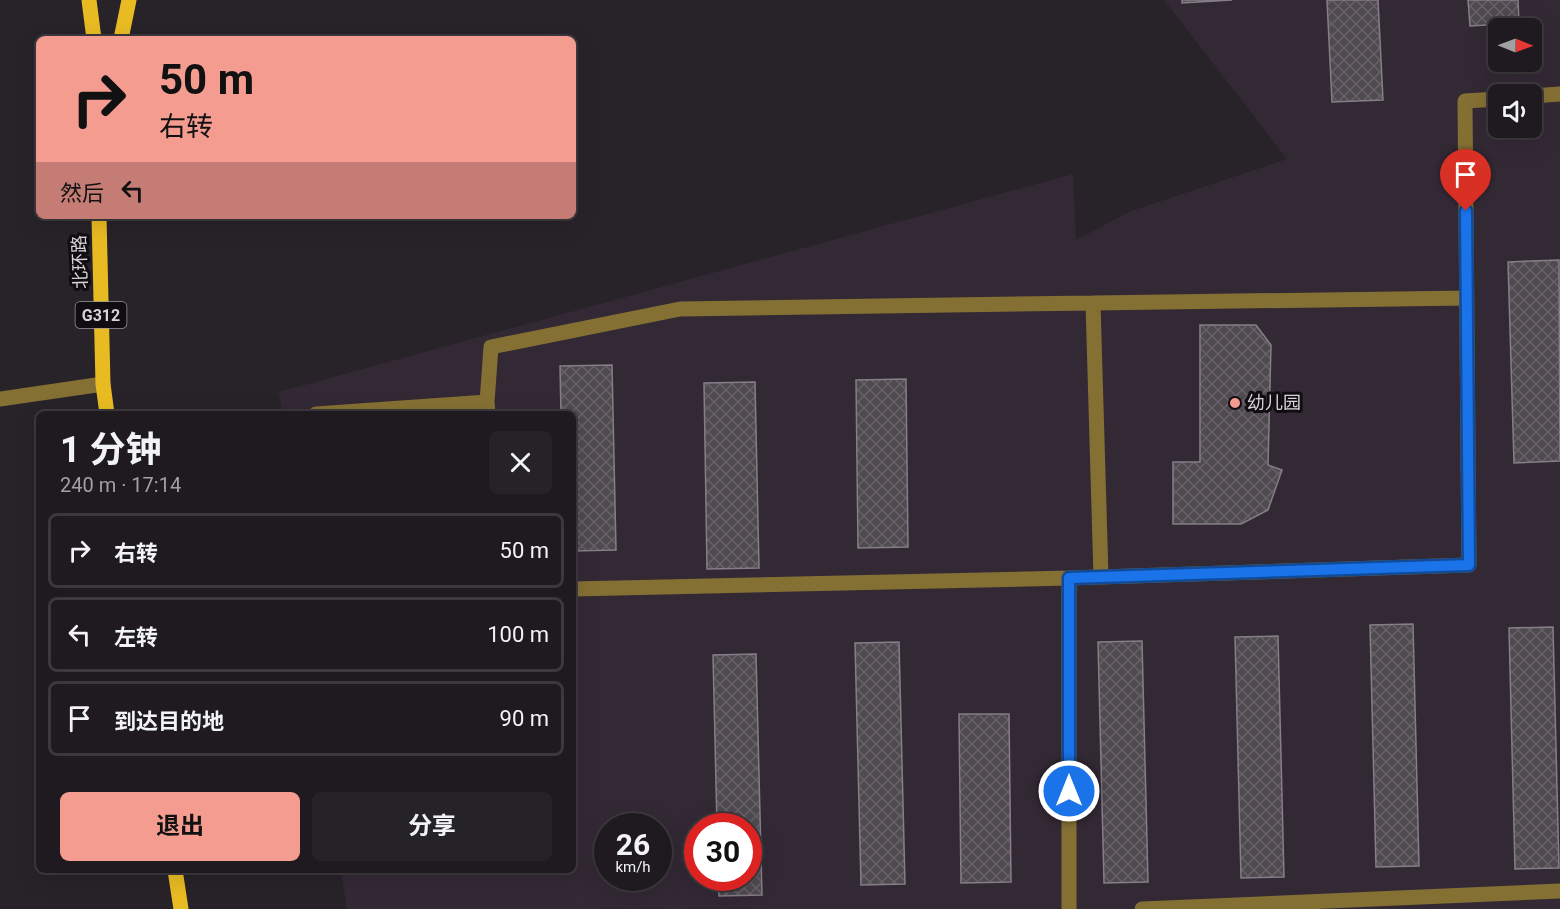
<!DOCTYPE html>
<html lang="zh">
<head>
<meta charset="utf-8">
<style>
  :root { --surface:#1e1a1f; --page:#262328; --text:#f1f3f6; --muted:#a1a1a4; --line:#3c383d; --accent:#f59c91 }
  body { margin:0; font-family:Roboto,"Noto Sans SC",sans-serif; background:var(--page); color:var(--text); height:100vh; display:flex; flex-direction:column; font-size:22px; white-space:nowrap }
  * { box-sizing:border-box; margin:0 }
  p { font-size:20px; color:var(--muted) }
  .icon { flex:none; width:33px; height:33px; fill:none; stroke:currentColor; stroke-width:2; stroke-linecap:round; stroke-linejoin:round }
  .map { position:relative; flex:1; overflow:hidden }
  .drawer { position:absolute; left:36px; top:411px; width:540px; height:462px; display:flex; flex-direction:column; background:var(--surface); border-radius:9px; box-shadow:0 6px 24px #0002,0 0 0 2px var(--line) }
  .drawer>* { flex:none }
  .banner { position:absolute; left:36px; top:36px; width:540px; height:183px; border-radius:9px; box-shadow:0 6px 24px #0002,0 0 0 2px var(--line); background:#f59c91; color:#111; overflow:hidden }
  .needle { width:39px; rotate:91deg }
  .controls { position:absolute; left:1488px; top:18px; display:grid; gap:12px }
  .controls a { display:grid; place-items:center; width:54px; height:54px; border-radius:9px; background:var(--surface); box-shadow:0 6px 24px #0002,0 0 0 2px var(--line); font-size:30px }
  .speed { position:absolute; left:594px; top:813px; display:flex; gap:12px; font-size:30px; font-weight:700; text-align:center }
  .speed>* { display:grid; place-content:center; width:78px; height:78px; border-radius:50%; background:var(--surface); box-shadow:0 6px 24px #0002,0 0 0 2px var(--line); line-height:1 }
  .speed small { font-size:15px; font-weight:400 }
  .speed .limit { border:9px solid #d22; background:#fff; color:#111 }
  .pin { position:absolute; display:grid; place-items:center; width:51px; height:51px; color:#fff; margin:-62px -26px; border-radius:50% 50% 50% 0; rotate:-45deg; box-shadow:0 0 6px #0007 }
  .pin .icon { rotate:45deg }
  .me { position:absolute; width:66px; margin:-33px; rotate:0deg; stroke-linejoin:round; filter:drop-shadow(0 0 4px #0008) }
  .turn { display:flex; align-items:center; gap:21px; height:126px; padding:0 24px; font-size:27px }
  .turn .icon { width:78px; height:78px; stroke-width:2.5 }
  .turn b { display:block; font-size:42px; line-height:51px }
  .then { display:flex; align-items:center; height:57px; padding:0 24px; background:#0003; gap:12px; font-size:22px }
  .round { display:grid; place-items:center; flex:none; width:63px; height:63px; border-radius:9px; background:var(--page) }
  .headline { display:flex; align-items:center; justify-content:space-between; height:102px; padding:0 24px }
  h1 { font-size:36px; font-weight:700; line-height:45px }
  .button { display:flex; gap:12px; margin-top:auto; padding:12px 24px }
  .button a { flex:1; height:69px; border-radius:9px; background:var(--accent); color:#111; font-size:24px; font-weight:700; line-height:69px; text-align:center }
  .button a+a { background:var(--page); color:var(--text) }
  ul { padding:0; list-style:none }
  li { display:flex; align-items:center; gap:18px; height:75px; margin:0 12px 9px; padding:0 12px; border:3px solid var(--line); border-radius:9px }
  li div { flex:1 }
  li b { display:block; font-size:22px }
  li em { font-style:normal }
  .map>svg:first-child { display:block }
  .built { fill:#332935; fill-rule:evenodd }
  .building { fill:url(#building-cross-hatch); stroke:#857e87; stroke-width:1.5 }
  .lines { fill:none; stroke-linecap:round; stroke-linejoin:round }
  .minor { stroke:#857034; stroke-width:15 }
  .major { stroke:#e9bb23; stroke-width:15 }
  .route-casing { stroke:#114b97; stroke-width:15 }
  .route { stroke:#1a73e8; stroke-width:10 }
  .poi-dot { fill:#f59c91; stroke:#0f0d10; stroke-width:2 }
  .labels { text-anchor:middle; stroke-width:6; stroke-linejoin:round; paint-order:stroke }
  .shield { fill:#0f0d10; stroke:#9b989c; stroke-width:1.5 }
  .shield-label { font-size:16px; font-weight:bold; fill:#d7d3d8 }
  .street-label { font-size:18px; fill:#d7d3d8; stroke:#0f0d10 }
  .poi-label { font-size:18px; fill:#d7d3d8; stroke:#0f0d10; text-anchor:start }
</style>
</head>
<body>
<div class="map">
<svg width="1560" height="909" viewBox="0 0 1560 909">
  <defs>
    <pattern id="building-cross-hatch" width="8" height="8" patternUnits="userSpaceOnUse" patternTransform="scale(1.5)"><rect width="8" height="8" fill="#4f4950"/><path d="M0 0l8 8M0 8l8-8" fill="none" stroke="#686268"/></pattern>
  </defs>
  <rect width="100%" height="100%" fill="#282229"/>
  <!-- built -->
  <path class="built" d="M 1164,0 L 1560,0 L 1560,909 L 347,909 L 341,870 L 573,870 L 573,414 L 282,414 L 279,392 L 1073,174 L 1076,240 L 1131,211 L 1287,159 ZM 1498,28 L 1532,28 L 1532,62 L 1498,62 ZM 1498,94 L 1532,94 L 1532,128 L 1498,128 ZM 608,826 L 658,826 L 658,878 L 608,878 ZM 698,826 L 748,826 L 748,878 L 698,878 Z"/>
  <!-- building -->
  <path class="building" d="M 1182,0 L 1232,0 L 1182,3 Z
    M 1327,0 L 1378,0 L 1383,100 L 1332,102 Z
    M 1468,0 L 1518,0 L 1519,23 L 1470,26 Z
    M 1559,260 L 1560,461 L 1514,463 L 1508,262 Z
    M 1200,325 L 1256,325 L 1271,345 L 1268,465 L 1282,470 L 1268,510 L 1241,524 L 1173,524 L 1173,462 L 1200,462 Z
    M 612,365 L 616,550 L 573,551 L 573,414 L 561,414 L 560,366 Z
    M 906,379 L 908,547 L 858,548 L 856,380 Z
    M 755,382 L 759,568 L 707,569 L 704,383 Z
    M 1413,624 L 1419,866 L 1376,867 L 1370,625 Z
    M 1553,627 L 1559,868 L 1515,869 L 1509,628 Z
    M 1278,636 L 1284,877 L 1241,878 L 1235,637 Z
    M 1142,641 L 1148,882 L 1104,883 L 1098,642 Z
    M 899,642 L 905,884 L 861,885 L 855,643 Z
    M 756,654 L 762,895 L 719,896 L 718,878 L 748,878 L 748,826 L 717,826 L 713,655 Z
    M 959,714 L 1009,714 L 1011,882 L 961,883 Z"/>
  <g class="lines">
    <!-- minor -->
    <path class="minor" d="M 1532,96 L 1560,94
      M 0,399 L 103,384
      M 487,402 L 491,347 L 680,309 L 1093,303
      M 316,414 L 487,402 L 488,414
      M 1101,577 L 1093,303 L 1467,298
      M 573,589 L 1069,578
      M 1069,909 L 1069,578 L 1469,565 L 1465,101 L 1498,99
      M 1142,909 L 1560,891"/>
    <!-- major -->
    <path class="major" d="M 89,0 L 94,39
      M 121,39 L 129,0
      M 99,216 L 103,384 L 107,414
      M 175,870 L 181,909"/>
  </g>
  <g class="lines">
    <!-- route casing -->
    <g class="route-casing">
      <path id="route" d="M 1069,791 L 1069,578 L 1469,565 L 1466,211"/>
    </g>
    <!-- route -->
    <use href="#route" class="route"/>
  </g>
  <!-- markers -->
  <circle class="poi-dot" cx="1235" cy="403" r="6"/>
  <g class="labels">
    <!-- shield labels -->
    <rect class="shield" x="75.5" y="302" width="51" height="26" rx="4.5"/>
    <g class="shield-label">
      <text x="101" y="321">G312</text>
    </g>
    <!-- street labels -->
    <g class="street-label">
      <text transform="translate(80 262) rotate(-92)" y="6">北环路</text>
    </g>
    <!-- poi labels -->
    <g class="poi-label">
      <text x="1247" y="409">幼儿园</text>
    </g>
  </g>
</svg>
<div class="controls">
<a><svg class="needle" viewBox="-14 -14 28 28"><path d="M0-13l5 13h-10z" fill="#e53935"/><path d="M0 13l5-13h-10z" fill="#a1a1a4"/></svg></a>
<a><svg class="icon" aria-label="sound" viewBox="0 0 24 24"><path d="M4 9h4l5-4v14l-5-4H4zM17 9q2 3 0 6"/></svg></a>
</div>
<div class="speed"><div>26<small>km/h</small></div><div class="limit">30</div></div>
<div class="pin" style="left:1466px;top:211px;background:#d93025"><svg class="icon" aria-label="arrive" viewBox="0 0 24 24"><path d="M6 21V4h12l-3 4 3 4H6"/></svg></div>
<svg class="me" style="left:1069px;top:791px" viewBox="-20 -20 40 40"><circle r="17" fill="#1a73e8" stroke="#fff" stroke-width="3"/><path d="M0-11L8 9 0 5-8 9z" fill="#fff"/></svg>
<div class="banner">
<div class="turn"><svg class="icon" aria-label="right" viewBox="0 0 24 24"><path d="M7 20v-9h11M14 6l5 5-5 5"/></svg><div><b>50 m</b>右转</div></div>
<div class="then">然后<svg class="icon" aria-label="left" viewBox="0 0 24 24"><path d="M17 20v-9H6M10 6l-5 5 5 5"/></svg></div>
</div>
<section class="drawer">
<div class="headline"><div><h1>1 分钟</h1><p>240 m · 17:14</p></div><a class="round"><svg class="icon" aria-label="close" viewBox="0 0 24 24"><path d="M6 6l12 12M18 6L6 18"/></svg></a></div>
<ul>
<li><svg class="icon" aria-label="right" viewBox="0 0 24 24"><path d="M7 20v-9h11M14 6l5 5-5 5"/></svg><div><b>右转</b></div><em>50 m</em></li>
<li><svg class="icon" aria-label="left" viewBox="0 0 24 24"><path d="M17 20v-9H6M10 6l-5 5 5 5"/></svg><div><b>左转</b></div><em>100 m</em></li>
<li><svg class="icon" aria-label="arrive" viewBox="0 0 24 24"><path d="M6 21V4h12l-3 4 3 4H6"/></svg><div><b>到达目的地</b></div><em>90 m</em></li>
</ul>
<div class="button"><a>退出</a><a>分享</a></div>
</section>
</div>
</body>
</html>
